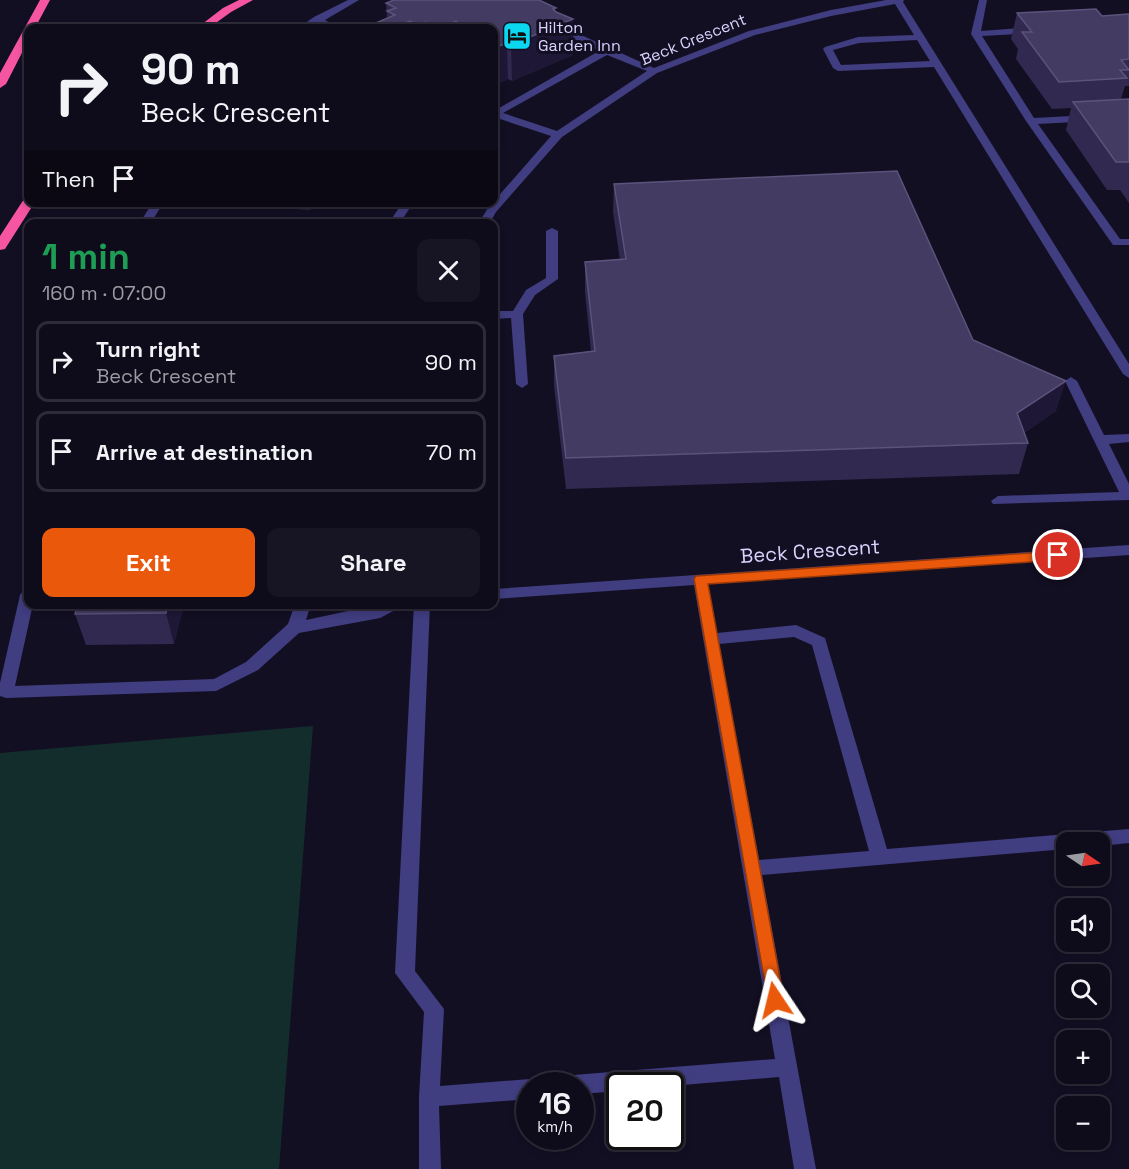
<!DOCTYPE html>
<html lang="en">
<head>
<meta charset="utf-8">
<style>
  :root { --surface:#0e0b1a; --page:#171423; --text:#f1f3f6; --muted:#9b9ba2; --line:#2e2b39; --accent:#ea580c }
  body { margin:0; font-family:"Space Grotesk",sans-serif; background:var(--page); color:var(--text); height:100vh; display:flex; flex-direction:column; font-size:22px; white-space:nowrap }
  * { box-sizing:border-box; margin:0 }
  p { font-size:20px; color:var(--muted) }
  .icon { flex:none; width:33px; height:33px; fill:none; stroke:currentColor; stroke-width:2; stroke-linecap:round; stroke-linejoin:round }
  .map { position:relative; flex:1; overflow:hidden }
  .details { position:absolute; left:24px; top:219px; width:474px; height:390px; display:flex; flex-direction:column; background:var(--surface); border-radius:12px; box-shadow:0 3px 9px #0003,0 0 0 2px var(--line) }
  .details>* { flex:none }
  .banner { position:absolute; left:24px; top:24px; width:474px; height:183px; border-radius:12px; box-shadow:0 3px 9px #0003,0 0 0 2px var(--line); background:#0e0b1a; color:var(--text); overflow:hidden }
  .needle { width:39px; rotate:103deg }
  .buttons { position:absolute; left:1056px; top:832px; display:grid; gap:12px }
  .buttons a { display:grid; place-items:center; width:54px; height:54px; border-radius:12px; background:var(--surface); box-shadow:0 3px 9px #0003,0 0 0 2px var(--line); font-size:30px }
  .speed { position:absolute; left:516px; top:1072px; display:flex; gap:12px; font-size:30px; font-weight:700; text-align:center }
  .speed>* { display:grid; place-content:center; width:78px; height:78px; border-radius:50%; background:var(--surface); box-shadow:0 3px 9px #0003,0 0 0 2px var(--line); line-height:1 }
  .speed small { font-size:15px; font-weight:400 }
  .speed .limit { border:3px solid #111; border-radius:9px; background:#fff; color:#111 }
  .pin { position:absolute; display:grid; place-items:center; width:51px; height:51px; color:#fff; margin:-26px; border:3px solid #fff; border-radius:50%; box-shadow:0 2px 6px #0007 }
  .me { position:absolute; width:66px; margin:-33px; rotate:350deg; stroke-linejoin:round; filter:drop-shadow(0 0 4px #0008) }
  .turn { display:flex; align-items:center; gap:21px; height:126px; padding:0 18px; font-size:27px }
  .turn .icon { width:78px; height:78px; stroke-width:2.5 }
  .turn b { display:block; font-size:42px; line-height:51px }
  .then { display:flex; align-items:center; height:57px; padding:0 18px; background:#0003; gap:12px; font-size:22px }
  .round { display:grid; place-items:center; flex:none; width:63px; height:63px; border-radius:12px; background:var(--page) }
  .summary { display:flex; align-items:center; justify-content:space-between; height:102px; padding:0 18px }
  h1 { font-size:36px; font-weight:800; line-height:45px; color:#1e9e55 }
  .button { display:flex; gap:12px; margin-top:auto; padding:12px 18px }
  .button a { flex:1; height:69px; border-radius:12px; background:var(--accent); color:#fff; font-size:24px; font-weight:800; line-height:69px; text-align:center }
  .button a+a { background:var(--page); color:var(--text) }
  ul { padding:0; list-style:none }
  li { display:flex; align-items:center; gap:18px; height:81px; margin:0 12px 9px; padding:0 6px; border:3px solid var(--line); border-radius:12px }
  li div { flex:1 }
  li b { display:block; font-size:22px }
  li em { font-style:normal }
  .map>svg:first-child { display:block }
  .green { fill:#132d2c }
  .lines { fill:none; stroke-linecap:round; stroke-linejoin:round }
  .minor { fill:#403d80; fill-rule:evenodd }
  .highway { fill:#f655a1; fill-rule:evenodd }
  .wall { fill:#322950 }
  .shaded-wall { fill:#1e1736 }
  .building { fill:#443b63; stroke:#5b537b; stroke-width:1.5 }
  .route { fill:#ea580c; stroke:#983908; stroke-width:1.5 }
  .labels { text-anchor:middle; stroke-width:6; stroke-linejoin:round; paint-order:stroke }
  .far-poi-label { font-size:16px; fill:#d9d4fd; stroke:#130f23; text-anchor:start }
  .far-street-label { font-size:16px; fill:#d9d4fd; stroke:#130f23 }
  .street-label { font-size:20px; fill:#d9d4fd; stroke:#130f23 }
</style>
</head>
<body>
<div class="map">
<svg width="1129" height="1169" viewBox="0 0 1129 1169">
  <rect width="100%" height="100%" fill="#130f23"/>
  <!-- green -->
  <path class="green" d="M 313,726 L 279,1169 L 0,1169 L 0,753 Z"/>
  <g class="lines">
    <!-- minor -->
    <path class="minor" d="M 348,0 L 359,0 L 325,20 L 339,28 L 329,28 L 319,23 L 309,28 L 298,28 L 314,17 Z
      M 886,0 L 904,0 L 903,2 L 1129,364 L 1129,378 L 1123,374 L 934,67 L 838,71 L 833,68 L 823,49 L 825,47 L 858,37 L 914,35 L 895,4 L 831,16 L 755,35 L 657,73 L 562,137 L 496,212 L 489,224 L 478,224 L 488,208 L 551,136 L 494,117 L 494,111 L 599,51 L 553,29 L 553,25 L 559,25 L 654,68 L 749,31 L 831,10 ZM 917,40 L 930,61 L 841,65 L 833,50 L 859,43 ZM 607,55 L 647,71 L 557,131 L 503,113 Z
      M 979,0 L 987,0 L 981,31 L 1033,27 L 1038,30 L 1033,33 L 982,36 L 1034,118 L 1129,113 L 1129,119 L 1038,124 L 1120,239 L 1129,239 L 1129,245 L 1113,245 L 1026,121 L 971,34 Z
      M 153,202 L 164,202 L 150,224 L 139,224 Z
      M 403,202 L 414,202 L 399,224 L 388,224 Z
      M 552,228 L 558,231 L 558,279 L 535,295 L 523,314 L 528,384 L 522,388 L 516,384 L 511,318 L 494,319 L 494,311 L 513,311 L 526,290 L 546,278 L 546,231 Z
      M 1071,377 L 1077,381 L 1104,435 L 1129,434 L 1129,442 L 1109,444 L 1129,484 L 1129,500 L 993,504 L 991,501 L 998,496 L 1119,492 L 1065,381 Z
      M 1129,545 L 1129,555 L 708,584 L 717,633 L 796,625 L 825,638 L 887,849 L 1129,829 L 1129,843 L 1100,846 L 1100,843 L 1066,843 L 1066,849 L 762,875 L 816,1169 L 794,1169 L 779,1077 L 670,1086 L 620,1086 L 620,1091 L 580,1094 L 580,1086 L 551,1086 L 554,1079 L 561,1076 L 775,1059 L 694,585 L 494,599 L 494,589 ZM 794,637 L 812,645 L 869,851 L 759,860 L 719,644 Z
      M 28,590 L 28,604 L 33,604 L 15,686 L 214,679 L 246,662 L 288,624 L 295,604 L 311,604 L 306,620 L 381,604 L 401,604 L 399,608 L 380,618 L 299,633 L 258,670 L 216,691 L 6,698 L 0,696 L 0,683 L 20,595 L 23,591 Z
      M 414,604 L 430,604 L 415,971 L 444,1009 L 440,1086 L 530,1079 L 537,1082 L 539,1086 L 530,1086 L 530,1099 L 439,1106 L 441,1169 L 419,1169 L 419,1097 L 424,1012 L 395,973 Z"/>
    <!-- highway -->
    <path class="highway" d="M 40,0 L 50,0 L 35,28 L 28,28 L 28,41 L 6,84 L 0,88 L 0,73 Z
      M 239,0 L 253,0 L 231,12 L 209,28 L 197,28 L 223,8 Z
      M 28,198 L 28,202 L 35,202 L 5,249 L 0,250 L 0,236 L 24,199 Z"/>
  </g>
  <!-- wall -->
  <path class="wall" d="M 386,3 L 556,8 L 556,12 L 573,19 L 573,55 L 512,81 L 508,79 L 495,85 L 494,84 L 494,28 L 364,28 L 387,18 Z
    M 1017,13 L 1102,16 L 1129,14 L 1129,86 L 1125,86 L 1121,99 L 1129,99 L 1129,203 L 1120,190 L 1107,190 L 1066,130 L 1071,108 L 1052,109 L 1016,59 L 1018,49 L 1011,39 Z
    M 614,184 L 973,340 L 1056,411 L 1024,433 L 1028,443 L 1019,474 L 566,489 L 554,386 L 554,356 L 591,351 L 585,292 L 585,262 L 620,260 L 613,212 Z
    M 241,202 L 368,202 L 366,208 L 312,205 L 310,210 L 241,205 Z
    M 76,604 L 184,604 L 174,644 L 86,645 L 75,614 L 77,608 Z"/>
  <!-- shaded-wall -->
  <path class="shaded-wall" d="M 556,8 L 556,26 L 573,19 L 573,55 L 512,81 L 511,45 L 553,9 Z
    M 410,21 L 411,28 L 391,28 Z
    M 456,21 L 456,28 L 438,28 Z
    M 426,22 L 426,28 L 418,28 L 418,25 Z
    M 507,43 L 508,79 L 495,85 L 494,48 Z
    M 309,202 L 312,202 L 312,205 L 310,210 Z
    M 1066,381 L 1056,411 L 1009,443 L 1017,413 Z
    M 168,604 L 184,604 L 174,644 L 166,613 Z"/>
  <!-- building -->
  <path class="building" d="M 394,0 L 539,0 L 556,8 L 553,9 L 556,12 L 573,19 L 511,45 L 507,43 L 494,48 L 494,28 L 463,28 L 462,26 L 456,21 L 438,28 L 426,22 L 418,25 L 410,21 L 391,28 L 364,28 L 395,15 L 387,11 L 396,8 L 386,3 Z
    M 1096,9 L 1102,16 L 1129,14 L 1129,59 L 1121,60 L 1129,70 L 1120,70 L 1127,78 L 1059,82 L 1022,32 L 1032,32 L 1017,13 Z
    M 1129,99 L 1129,162 L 1116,162 L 1073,102 Z
    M 897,171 L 973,340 L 1066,381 L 1017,413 L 1028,443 L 566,458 L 554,356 L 595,351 L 585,262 L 626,259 L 614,184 Z
    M 78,604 L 168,604 L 166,613 L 75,614 Z"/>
  <!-- route -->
  <path class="route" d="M 1058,551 L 1064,555 L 1058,560 L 708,584 L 784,1000 L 781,1006 L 775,1008 L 769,1006 L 694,579 L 696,576 Z"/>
  <!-- icons -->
  <defs>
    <g id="hotel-square" transform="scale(1.5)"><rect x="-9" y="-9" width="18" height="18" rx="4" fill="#0cd7f0" stroke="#130f23"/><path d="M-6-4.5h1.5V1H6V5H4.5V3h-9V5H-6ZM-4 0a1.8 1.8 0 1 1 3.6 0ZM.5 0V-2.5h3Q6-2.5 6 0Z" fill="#111"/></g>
  </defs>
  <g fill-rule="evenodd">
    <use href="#hotel-square" x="517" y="36"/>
  </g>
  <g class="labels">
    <!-- far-poi labels -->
    <g class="far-poi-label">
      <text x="538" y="33">Hilton<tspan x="538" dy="18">Garden Inn</tspan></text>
    </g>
    <!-- far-street labels -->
    <g class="far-street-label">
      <text transform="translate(693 39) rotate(-22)" y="6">Beck Crescent</text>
    </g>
    <!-- street labels -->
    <g class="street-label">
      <text transform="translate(810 551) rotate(-4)" y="7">Beck Crescent</text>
    </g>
  </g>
</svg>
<div class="buttons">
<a><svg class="needle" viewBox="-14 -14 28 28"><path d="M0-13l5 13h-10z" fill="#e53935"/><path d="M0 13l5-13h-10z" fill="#9b9ba2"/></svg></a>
<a><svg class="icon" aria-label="sound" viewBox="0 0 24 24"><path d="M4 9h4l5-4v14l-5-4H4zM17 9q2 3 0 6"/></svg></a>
<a><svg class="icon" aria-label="search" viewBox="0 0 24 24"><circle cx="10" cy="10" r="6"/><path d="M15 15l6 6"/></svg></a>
<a>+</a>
<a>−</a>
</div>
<div class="speed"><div>16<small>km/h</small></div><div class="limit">20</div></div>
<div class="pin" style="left:1058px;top:555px;background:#d93025"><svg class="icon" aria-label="arrive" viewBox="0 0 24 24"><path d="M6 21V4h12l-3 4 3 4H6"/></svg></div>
<svg class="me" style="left:775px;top:1000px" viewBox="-20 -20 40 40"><path d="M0-17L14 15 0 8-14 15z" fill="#ea580c" stroke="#fff" stroke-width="4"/></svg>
<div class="banner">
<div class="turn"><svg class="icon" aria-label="right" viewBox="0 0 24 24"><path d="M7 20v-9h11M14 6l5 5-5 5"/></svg><div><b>90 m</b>Beck Crescent</div></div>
<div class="then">Then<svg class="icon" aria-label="arrive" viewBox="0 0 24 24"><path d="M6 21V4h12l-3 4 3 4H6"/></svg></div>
</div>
<section class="details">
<div class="summary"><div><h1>1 min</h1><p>160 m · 07:00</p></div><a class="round"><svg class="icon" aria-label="close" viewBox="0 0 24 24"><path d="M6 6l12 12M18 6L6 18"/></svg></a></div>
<ul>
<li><svg class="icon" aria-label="right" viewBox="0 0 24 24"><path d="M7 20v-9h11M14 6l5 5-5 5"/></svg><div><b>Turn right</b><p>Beck Crescent</p></div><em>90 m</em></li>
<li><svg class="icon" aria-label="arrive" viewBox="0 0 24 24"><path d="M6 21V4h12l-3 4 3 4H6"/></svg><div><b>Arrive at destination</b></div><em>70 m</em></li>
</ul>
<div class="button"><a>Exit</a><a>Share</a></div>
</section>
</div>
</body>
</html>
